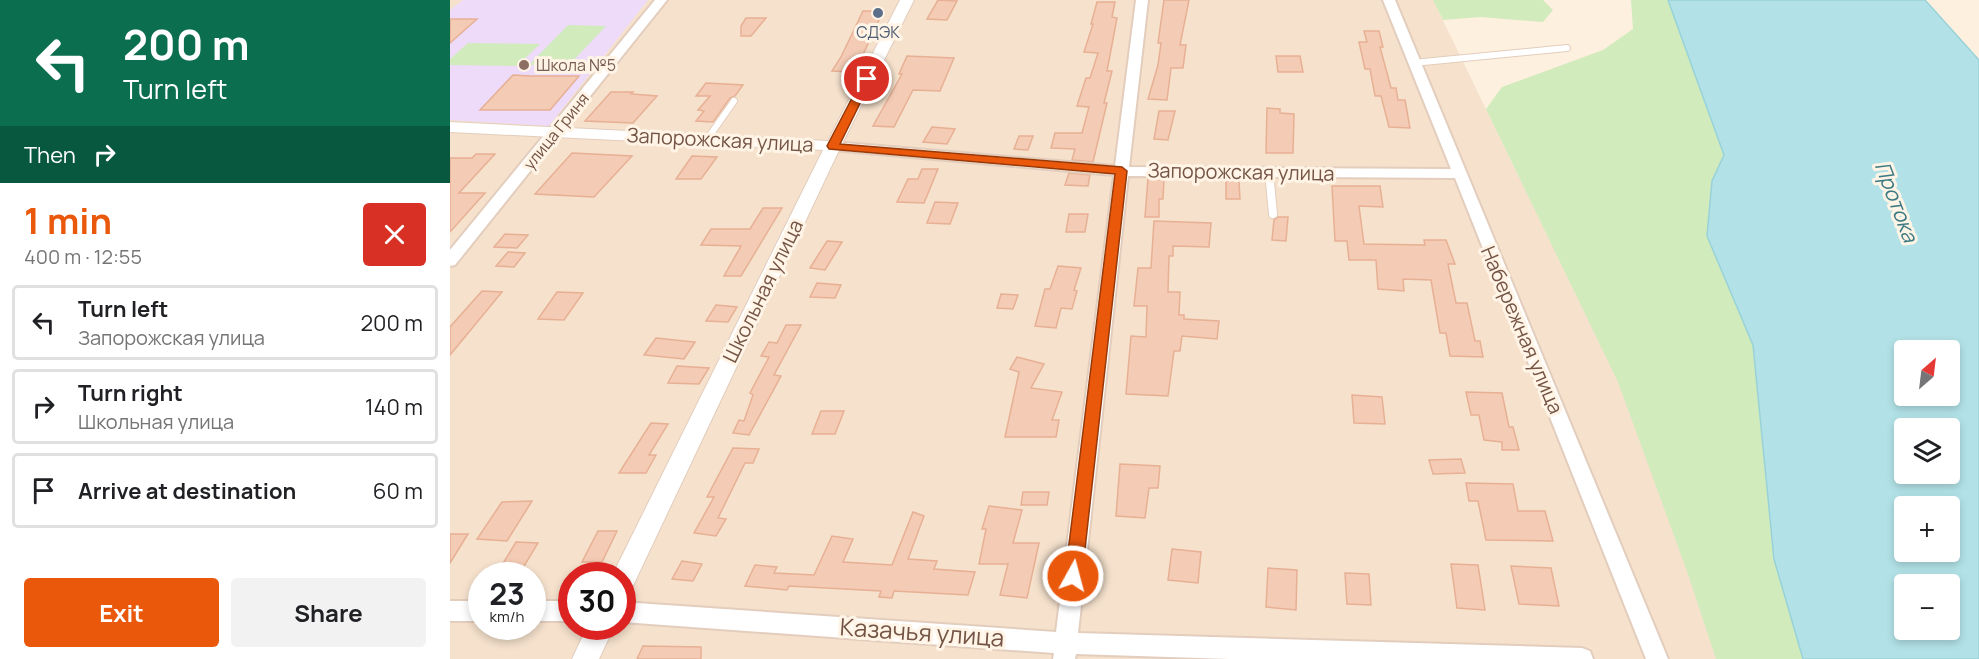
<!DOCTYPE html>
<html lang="en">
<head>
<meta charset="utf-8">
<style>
  :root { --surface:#fff; --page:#f2f2f2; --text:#202124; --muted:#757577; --line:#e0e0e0; --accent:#ea580c }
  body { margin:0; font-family:Manrope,sans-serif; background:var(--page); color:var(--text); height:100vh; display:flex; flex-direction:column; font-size:22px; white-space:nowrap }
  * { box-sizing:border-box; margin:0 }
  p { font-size:20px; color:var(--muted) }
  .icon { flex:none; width:33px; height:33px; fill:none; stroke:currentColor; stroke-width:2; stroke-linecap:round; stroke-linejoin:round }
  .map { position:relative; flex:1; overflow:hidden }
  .panel { display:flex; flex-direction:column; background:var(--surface); width:450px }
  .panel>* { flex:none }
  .guide { background:#0b6e4f; color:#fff; overflow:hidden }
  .needle { width:39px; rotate:28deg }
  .tools { position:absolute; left:1444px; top:340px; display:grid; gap:12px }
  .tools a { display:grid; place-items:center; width:66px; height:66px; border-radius:6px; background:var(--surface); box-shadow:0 3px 9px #0003; font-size:30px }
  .speed { position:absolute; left:18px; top:562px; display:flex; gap:12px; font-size:30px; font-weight:700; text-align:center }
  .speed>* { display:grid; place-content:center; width:78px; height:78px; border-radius:50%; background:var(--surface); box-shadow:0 3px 9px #0003; line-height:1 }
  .speed small { font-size:15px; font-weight:400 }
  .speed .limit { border:9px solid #d22; background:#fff; color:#111 }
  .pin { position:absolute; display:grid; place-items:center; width:51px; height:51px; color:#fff; margin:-26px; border:3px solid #fff; border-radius:50%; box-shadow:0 2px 6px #0007 }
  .me { position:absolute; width:66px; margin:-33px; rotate:7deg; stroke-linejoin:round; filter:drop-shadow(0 0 4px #0008) }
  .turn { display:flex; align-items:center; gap:21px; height:126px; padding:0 24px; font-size:27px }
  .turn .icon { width:78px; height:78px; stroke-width:2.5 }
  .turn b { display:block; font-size:42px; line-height:51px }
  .then { display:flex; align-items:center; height:57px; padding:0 24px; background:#0003; gap:12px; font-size:22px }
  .round { display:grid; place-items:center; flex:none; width:63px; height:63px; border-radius:6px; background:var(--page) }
  .head { display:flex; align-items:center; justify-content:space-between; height:102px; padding:0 24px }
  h1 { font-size:36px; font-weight:700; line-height:45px; color:var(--accent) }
  .button { display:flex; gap:12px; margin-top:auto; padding:12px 24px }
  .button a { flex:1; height:69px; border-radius:6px; background:var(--accent); color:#fff; font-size:24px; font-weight:700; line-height:69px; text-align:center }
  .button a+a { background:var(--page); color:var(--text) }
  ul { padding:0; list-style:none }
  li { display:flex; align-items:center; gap:18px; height:75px; margin:0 12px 9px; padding:0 12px; border:3px solid var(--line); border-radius:6px }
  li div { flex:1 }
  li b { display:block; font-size:22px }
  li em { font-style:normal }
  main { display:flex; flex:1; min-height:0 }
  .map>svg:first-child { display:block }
  .residential { fill:#f5e1cc; fill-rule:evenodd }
  .education { fill:#eddbf9 }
  .green { fill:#d1ebbd }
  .water { fill:#b2e2e7; stroke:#98d2d9; stroke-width:1.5; fill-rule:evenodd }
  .building { fill:#f4cbb4; stroke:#e7b094; stroke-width:1.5 }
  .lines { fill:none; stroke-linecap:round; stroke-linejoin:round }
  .service-far1-casing { stroke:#e3cdbd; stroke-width:8 }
  .service-casing { stroke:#e3cdbd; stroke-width:10 }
  .minor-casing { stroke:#e3cdbd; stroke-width:4 }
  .tertiary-casing { stroke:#e3cdbd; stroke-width:2 }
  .service-far1 { stroke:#fff; stroke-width:6 }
  .service { stroke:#fff; stroke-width:8 }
  .minor { fill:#fff; fill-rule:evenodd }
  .tertiary { fill:#fff; fill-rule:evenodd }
  .route { fill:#ea580c; stroke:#983908; stroke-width:1.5 }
  .service-dot { fill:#5c6f8a; stroke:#fff4e5; stroke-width:2 }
  .education-dot { fill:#8d6e63; stroke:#fff4e5; stroke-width:2 }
  .labels { text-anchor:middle; stroke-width:6; stroke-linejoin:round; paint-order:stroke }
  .far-service-label { font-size:16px; fill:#4e5e75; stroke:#fff4e5 }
  .far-education-label { font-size:16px; fill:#785e54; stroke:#fff4e5; text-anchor:start }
  .far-street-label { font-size:16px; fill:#745445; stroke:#fff4e5 }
  .street-label { font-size:20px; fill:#745445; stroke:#fff4e5 }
  .water-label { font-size:21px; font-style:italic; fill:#3b7a82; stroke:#fff4e5 }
  .near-street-label { font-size:24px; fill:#745445; stroke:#fff4e5 }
</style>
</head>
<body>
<main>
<section class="panel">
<div class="guide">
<div class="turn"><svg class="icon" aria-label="left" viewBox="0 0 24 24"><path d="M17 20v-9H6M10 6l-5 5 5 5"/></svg><div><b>200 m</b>Turn left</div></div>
<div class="then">Then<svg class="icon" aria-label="right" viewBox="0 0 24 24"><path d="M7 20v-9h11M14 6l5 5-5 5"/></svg></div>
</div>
<div class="head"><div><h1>1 min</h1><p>400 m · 12:55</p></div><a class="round" style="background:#d93025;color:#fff"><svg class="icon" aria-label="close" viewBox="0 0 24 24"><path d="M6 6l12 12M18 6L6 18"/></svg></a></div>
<ul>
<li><svg class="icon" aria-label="left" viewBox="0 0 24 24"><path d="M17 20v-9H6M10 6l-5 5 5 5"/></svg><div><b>Turn left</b><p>Запорожская улица</p></div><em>200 m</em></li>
<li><svg class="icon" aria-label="right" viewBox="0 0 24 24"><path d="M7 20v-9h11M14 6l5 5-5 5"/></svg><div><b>Turn right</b><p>Школьная улица</p></div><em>140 m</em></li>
<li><svg class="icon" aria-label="arrive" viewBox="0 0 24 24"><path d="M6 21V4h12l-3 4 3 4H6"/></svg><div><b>Arrive at destination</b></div><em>60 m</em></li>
</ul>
<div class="button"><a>Exit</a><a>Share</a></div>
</section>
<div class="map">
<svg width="1529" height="659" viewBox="0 0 1529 659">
  <rect width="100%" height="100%" fill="#fdf0de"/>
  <!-- residential -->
  <path class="residential" d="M 0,0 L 983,0 L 1257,564 L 1295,659 L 0,659 ZM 32,576 L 82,576 L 82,627 L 32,627 ZM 122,576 L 172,576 L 172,627 L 122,627 Z"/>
  <!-- education -->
  <path class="education" d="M 13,0 L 198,0 L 99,126 L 0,120 L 0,10 Z"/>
  <!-- green -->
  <path class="green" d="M 983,0 L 1093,0 L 1103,10 L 1093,22 L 1031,17 L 993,20 Z
    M 1181,0 L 1218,0 L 1274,155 L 1262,181 L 1257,236 L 1303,345 L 1324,559 L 1353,659 L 1266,659 L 1238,574 L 1168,382 L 1036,109 L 1052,87 L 1153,50 L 1183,29 Z
    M 118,25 L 156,26 L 119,65 L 79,65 Z
    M 18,43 L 90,44 L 67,66 L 0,65 L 0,59 Z"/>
  <!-- water -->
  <path class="water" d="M 1218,0 L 1475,0 L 1529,60 L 1529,659 L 1353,659 L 1324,559 L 1303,345 L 1257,236 L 1262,181 L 1274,155 ZM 1455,351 L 1500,351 L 1500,396 L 1455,396 ZM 1455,429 L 1500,429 L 1500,474 L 1455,474 ZM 1455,507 L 1500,507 L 1500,552 L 1455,552 ZM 1455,585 L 1500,585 L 1500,630 L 1455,630 Z"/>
  <!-- building -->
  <path class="building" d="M 488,0 L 507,1 L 497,20 L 477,19 Z
    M 714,0 L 739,0 L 730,45 L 736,45 L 733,68 L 721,68 L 717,100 L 698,99 L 708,65 L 711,43 L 708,43 Z
    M 647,2 L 665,2 L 662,17 L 667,18 L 657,71 L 662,71 L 654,103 L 657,103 L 643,162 L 622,160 L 625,149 L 601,148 L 605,133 L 632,133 L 639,107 L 627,106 L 636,78 L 640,78 L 648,53 L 634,52 L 643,24 L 641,24 Z
    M 413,11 L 433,11 L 411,59 L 408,58 L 399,72 L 382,71 L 391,57 Z
    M 296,18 L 316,18 L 301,36 L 291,36 L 291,26 Z
    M 0,19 L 27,19 L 0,43 Z
    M 914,31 L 929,31 L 933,47 L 930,47 L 941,88 L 946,88 L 948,100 L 955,100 L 960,128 L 939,127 L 931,96 L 925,96 L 920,69 L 915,69 L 909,42 L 917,42 Z
    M 457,56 L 504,58 L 490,91 L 463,90 L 444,127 L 423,126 L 452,74 L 449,74 Z
    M 826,56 L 850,56 L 853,72 L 828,72 Z
    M 63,75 L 81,76 L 129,76 L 100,110 L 30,110 Z
    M 256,83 L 293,85 L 285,96 L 280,98 L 263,122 L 246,121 L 254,111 L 248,110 L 260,96 L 246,96 Z
    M 161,92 L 183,92 L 181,94 L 207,96 L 183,123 L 135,121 Z
    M 817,108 L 830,109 L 830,113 L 844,114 L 843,153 L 816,153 Z
    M 709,111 L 725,111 L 718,140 L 704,139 Z
    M 482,127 L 505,129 L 497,144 L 473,142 Z
    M 569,136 L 583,136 L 578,150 L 564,149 Z
    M 122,153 L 182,156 L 144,197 L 85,194 Z
    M 26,154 L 45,154 L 9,193 L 35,193 L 0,232 L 0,158 L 22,158 Z
    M 242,156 L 267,157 L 251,179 L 226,179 Z
    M 472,169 L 488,169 L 474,203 L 447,202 L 458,179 L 468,179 Z
    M 619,173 L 640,175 L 638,186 L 615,185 Z
    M 698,178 L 714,178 L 713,199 L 709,199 L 709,217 L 695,217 Z
    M 776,181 L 789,181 L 790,199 L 776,199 Z
    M 882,186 L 930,186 L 933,207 L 909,206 L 914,244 L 975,245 L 974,240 L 996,240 L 1005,264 L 998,264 L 1006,303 L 1017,303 L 1025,341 L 1030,341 L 1033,357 L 1000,356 L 996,333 L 990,333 L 981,280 L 953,279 L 954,291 L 928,289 L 926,260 L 899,260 L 897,241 L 885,241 Z
    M 485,202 L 508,203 L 500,224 L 477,223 Z
    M 313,208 L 332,208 L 291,276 L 274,276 L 291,246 L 251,245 L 261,229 L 300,229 Z
    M 619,214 L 638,214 L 635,232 L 616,232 Z
    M 828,217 L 838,217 L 836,241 L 822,240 L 824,220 Z
    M 704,221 L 761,223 L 759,247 L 723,246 L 723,256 L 719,256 L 718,292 L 730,292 L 729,315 L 734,315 L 734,319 L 769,321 L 767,339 L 732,336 L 730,351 L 724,351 L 718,396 L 676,394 L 681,336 L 696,337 L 697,306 L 684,306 L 688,268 L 701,268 Z
    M 55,234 L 78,235 L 67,248 L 44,247 Z
    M 377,241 L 392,242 L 375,270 L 360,268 Z
    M 58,252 L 75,253 L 64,267 L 46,266 Z
    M 608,266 L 631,268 L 624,290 L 627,291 L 622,309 L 611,308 L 606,328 L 585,326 L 595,289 L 600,289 Z
    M 367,283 L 391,285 L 385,298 L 360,297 Z
    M 32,291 L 52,292 L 0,355 L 0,327 Z
    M 107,292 L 133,293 L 114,320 L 88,319 Z
    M 551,294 L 568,295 L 563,309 L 547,308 Z
    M 266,305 L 287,307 L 278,322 L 256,321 Z
    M 336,325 L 351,325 L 324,375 L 331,376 L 299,435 L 283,433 L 289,420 L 294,421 L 303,395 L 300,393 L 319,357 L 311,356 L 319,342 L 327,343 Z
    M 206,338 L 245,342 L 234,359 L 194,355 Z
    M 567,357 L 594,364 L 581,388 L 612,392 L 602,420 L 609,420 L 606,437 L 555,437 L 569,372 L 560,369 Z
    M 227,366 L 259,368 L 249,384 L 218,383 Z
    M 1016,392 L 1052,393 L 1059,427 L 1063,427 L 1069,450 L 1052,450 L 1052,442 L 1034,440 L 1029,415 L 1021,415 Z
    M 902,395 L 932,397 L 935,424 L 904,423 Z
    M 371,411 L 394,411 L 385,434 L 362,434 Z
    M 201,423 L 218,424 L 199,455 L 206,455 L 196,473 L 169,473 Z
    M 283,448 L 309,449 L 303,463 L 295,463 L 268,518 L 276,519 L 266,536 L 244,533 L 264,497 L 257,497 Z
    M 1011,459 L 1015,473 L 983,474 L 979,460 Z
    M 670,464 L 710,466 L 708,488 L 699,488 L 695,518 L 666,516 Z
    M 1016,483 L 1063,484 L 1068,511 L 1095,511 L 1103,541 L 1036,540 L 1028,501 L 1019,501 Z
    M 573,492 L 599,492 L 597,505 L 571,505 Z
    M 82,501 L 57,541 L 27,539 L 52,502 Z
    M 539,506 L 572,510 L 563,543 L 589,543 L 577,598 L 550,595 L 558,564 L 529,564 L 536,529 L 532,529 Z
    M 463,512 L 474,516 L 458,559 L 487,561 L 484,569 L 525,572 L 518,595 L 444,591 L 442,598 L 429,597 L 431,591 L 339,586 L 337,590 L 295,586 L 305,565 L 327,567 L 324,573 L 364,575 L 382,536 L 403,539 L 393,562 L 442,565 Z
    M 148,531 L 167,531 L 152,562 L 132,562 Z
    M 0,534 L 18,534 L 0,563 Z
    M 66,542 L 88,543 L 68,576 L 46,575 Z
    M 722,549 L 751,552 L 748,583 L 718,580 Z
    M 232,561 L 252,564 L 243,581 L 222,579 Z
    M 1001,564 L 1028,565 L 1035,610 L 1007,608 Z
    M 1061,566 L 1101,568 L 1109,606 L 1069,604 Z
    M 818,568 L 847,570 L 846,610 L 816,607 Z
    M 895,573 L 919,574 L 921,605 L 897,604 Z
    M 193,646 L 251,647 L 251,659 L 187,659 Z"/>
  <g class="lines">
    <!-- service-far1 casing -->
    <g class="service-far1-casing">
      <path id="service-far1" d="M 963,63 L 1117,48
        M 258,138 L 284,101"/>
    </g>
    <!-- service casing -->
    <g class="service-casing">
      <path id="service" d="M 819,172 L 823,214"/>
    </g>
    <!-- minor casing -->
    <g class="minor-casing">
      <path id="minor" d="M 205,0 L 217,0 L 5,265 L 0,266 L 0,250 Z
        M 686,0 L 698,0 L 679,167 L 1001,169 L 933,0 L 945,0 L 1218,659 L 1196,659 L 1005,178 L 678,176 L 628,633 L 1132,648 L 1140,651 L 1143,659 L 780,659 L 626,654 L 625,659 L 603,659 L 604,653 L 172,622 L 172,602 L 606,632 L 664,175 L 383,150 L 376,146 L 383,142 L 665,166 Z
        M 0,601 L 32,601 L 32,621 L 0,621 Z
        M 82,601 L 122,601 L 122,621 L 82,621 Z"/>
    </g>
    <!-- tertiary casing -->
    <g class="tertiary-casing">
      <path id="tertiary" d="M 450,0 L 464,0 L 391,146 L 181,590 L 172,594 L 172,576 L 162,576 L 163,574 L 373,150 L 0,132 L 0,122 L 378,141 Z
        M 137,627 L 164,627 L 149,659 L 122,659 Z"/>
    </g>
    <!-- service-far1 -->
    <use href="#service-far1" class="service-far1"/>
    <!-- service -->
    <use href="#service" class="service"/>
    <!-- minor -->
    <use href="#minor" class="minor"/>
    <!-- tertiary -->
    <use href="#tertiary" class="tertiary"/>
  </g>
  <!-- route -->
  <path class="route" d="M 413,77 L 422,79 L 390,144 L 672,167 L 677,171 L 632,576 L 629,581 L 623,584 L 617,581 L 615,576 L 665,174 L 379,149 L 377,146 Z"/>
  <!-- markers -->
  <circle class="service-dot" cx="428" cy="13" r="6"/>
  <circle class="education-dot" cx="74" cy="65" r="6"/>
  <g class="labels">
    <!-- far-service labels -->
    <g class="far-service-label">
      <text x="428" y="38">СДЭК</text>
    </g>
    <!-- far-education labels -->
    <g class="far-education-label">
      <text x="86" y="71">Школа №5</text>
    </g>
    <!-- far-street labels -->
    <g class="far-street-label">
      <text transform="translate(106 131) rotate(-51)" y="6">улица Гриня</text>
    </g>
    <!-- street labels -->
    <g class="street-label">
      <text transform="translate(270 140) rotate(3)" y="7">Запорожская улица</text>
      <text transform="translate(791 172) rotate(1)" y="7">Запорожская улица</text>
      <text transform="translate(313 291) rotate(-64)" y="7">Школьная улица</text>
      <text transform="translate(1072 330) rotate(67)" y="7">Набережная улица</text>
    </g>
    <!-- water labels -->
    <g class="water-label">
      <text transform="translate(1446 202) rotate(69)" y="7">Протока</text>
    </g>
    <!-- near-street labels -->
    <g class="near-street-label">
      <text transform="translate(472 633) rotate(4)" y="8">Казачья улица</text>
    </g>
  </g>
</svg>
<div class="tools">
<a><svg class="needle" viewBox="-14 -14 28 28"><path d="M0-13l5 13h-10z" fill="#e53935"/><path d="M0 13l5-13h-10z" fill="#757577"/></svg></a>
<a><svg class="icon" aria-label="layers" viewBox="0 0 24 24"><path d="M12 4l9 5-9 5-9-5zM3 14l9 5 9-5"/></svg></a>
<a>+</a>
<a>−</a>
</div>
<div class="speed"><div>23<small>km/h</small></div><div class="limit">30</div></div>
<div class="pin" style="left:417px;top:79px;background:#d93025"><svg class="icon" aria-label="arrive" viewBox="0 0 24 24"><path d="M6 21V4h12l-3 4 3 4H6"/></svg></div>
<svg class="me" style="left:623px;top:576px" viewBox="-20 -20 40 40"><circle r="17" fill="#ea580c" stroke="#fff" stroke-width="3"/><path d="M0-11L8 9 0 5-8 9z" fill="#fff"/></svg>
</div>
</main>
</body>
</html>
